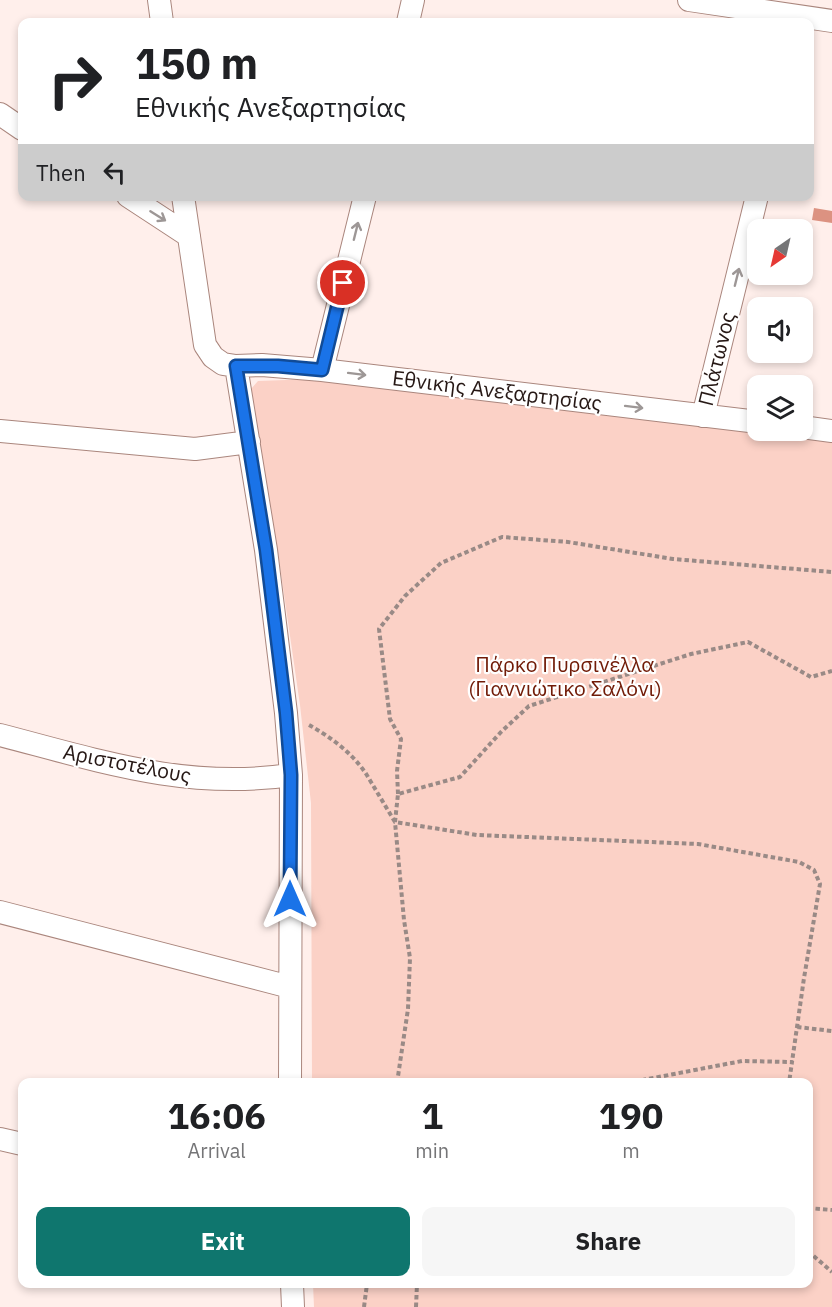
<!DOCTYPE html>
<html lang="en">
<head>
<meta charset="utf-8">
<style>
  :root { --surface:#fff; --page:#f6f6f6; --text:#202124; --muted:#757577; --accent:#0f766e }
  body { margin:0; font-family:"IBM Plex Sans",sans-serif; background:var(--page); color:var(--text); height:100vh; display:flex; flex-direction:column; font-size:22px; white-space:nowrap }
  * { box-sizing:border-box; margin:0 }
  p { font-size:20px; color:var(--muted) }
  .icon { flex:none; width:33px; height:33px; fill:none; stroke:currentColor; stroke-width:2; stroke-linecap:round; stroke-linejoin:round }
  .map { position:relative; flex:1; overflow:hidden }
  .sheet { position:absolute; left:18px; top:1078px; width:795px; height:210px; display:flex; flex-direction:column; background:var(--surface); border-radius:12px; box-shadow:0 3px 9px #0003 }
  .sheet>* { flex:none }
  .banner { position:absolute; left:18px; top:18px; width:796px; height:183px; border-radius:12px; box-shadow:0 3px 9px #0003; background:#fff; color:var(--text); overflow:hidden }
  .needle { width:39px; rotate:214deg }
  .fabs { position:absolute; left:747px; top:219px; display:grid; gap:12px }
  .fabs a { display:grid; place-items:center; width:66px; height:66px; border-radius:12px; background:var(--surface); box-shadow:0 3px 9px #0003; font-size:30px }
  .pin { position:absolute; display:grid; place-items:center; width:51px; height:51px; color:#fff; margin:-26px; border:3px solid #fff; border-radius:50%; box-shadow:0 2px 6px #0007 }
  .me { position:absolute; width:66px; margin:-33px; rotate:0deg; stroke-linejoin:round; filter:drop-shadow(0 0 4px #0008) }
  .turn { display:flex; align-items:center; gap:21px; height:126px; padding:0 18px; font-size:27px }
  .turn .icon { width:78px; height:78px; stroke-width:2.5 }
  .turn b { display:block; font-size:42px; line-height:51px }
  .then { display:flex; align-items:center; height:57px; padding:0 18px; background:#0003; gap:12px; font-size:22px }
  .eta { display:flex; justify-content:space-evenly; align-items:center; height:102px; text-align:center }
  .eta b { font-size:36px; font-weight:700; line-height:42px }
  .action { display:flex; gap:12px; margin-top:auto; padding:12px 18px }
  .action a { flex:1; height:69px; border-radius:12px; background:var(--accent); color:#fff; font-size:24px; font-weight:700; line-height:69px; text-align:center }
  .action a+a { background:var(--page); color:var(--text) }
  .map>svg:first-child { display:block }
  .green { fill:#fbd1c6 }
  .water { fill:#dc9281 }
  .lines { fill:none; stroke-linecap:round; stroke-linejoin:round }
  .street-casing { stroke:#aa867d; stroke-width:24 }
  .path { stroke:#998a86; stroke-width:4; stroke-dasharray:4.5 3; stroke-linecap:butt }
  .street { stroke:#fff; stroke-width:22 }
  .oneway { stroke:#9d9796 }
  .route-casing { stroke:#114b97; stroke-width:15 }
  .route { stroke:#1a73e8; stroke-width:10 }
  .labels { text-anchor:middle; stroke-width:4.5; stroke-linejoin:round; paint-order:stroke }
  .street-label { font-size:21px; fill:#261815; stroke:#fff }
  .park-label { font-size:21px; fill:#711b07; stroke:#fff }
</style>
</head>
<body>
<div class="map">
<svg width="832" height="1307" viewBox="0 0 832 1307">
  <rect width="100%" height="100%" fill="#ffefeb"/>
  <!-- green -->
  <path class="green" d="M 313,379 L 832,440 L 832,1307 L 314,1307 L 313,1284 L 808,1284 L 808,1083 L 312,1083 L 311,803 L 300,705 L 278,553 L 265,473 L 250,395 L 251,389 L 258,381 Z"/>
  <!-- water -->
  <path class="water" d="M 814,208 L 832,211 L 832,223 L 812,220 Z"/>
  <g class="lines">
    <!-- street casing -->
    <g class="street-casing">
      <path id="street" d="M 159,0 L 162,22
        M 689,0 L 832,21
        M 408,22 L 413,0
        M 0,114 L 22,129
        M 128,196 L 189,236
        M 183,196 L 205,345 L 213,357 L 223,364 L 236,366 L 262,365 L 322,370 L 758,422
        M 236,366 L 266,550 L 286,713 L 291,775 L 290,1083
        M 322,370 L 365,196
        M 703,416 L 757,196
        M 802,427 L 832,431
        M 0,431 L 195,449 L 249,442
        M 0,735 C 100,761 186,790 291,775
        M 0,912 L 290,987
        M 0,1139 L 22,1144
        M 292,1284 L 293,1307"/>
    </g>
    <!-- path -->
    <path class="path" d="M 309,725 C 331,737 355,755 368,777 C 377,792 386,807 395,822 L 477,835 L 698,844 L 799,862 L 814,870 L 820,884 L 804,978 L 792,1062
      M 398,794 L 397,771 L 401,739 L 390,719 L 379,629 L 405,596 L 441,563 L 502,537 L 568,542 L 673,559 L 832,572
      M 797,1027 L 832,1031
      M 397,1083 L 408,1009 L 410,958 L 404,920 L 395,822 L 398,794 L 460,777 L 501,732 L 529,706 L 691,654 L 748,642 L 811,677 L 832,671
      M 627,1083 L 742,1061 L 792,1062 L 789,1083
      M 808,1208 L 832,1210
      M 808,1251 L 832,1272
      M 364,1307 L 367,1284
      M 416,1307 L 417,1284"/>
    <!-- street -->
    <use href="#street" class="street"/>
  </g>
  <!-- one-way arrows -->
  <defs><path id="oneway-shaft" d="M-6 0H5M1.5-3L5.5 0L1.5 3" fill="none" stroke-width="1.6" stroke-linecap="round" stroke-linejoin="round" transform="scale(1.5)"/></defs>
  <g class="oneway">
    <use href="#oneway-shaft" transform="translate(158 216) rotate(32)"/>
    <use href="#oneway-shaft" transform="translate(356 231) rotate(-76)"/>
    <use href="#oneway-shaft" transform="translate(737 277) rotate(-76)"/>
    <use href="#oneway-shaft" transform="translate(357 374) rotate(7)"/>
    <use href="#oneway-shaft" transform="translate(634 407) rotate(7)"/>
  </g>
  <g class="lines">
    <!-- route casing -->
    <g class="route-casing">
      <path id="route" d="M 290,899 L 291,775 L 286,713 L 266,550 L 236,366 L 278,366 L 322,370 L 343,283"/>
    </g>
    <!-- route -->
    <use href="#route" class="route"/>
  </g>
  <g class="labels">
    <!-- street labels -->
    <g class="street-label">
      <text transform="translate(717 359) rotate(-76)" y="7">Πλάτωνος</text>
      <text transform="translate(497 391) rotate(7)" y="7">Εθνικής Ανεξαρτησίας</text>
      <text transform="translate(127 764) rotate(11)" y="7">Αριστοτέλους</text>
    </g>
    <!-- park labels -->
    <g class="park-label">
      <text x="565" y="672">Πάρκο Πυρσινέλλα<tspan x="565" dy="24">(Γιαννιώτικο Σαλόνι)</tspan></text>
    </g>
  </g>
</svg>
<div class="fabs">
<a><svg class="needle" viewBox="-14 -14 28 28"><path d="M0-13l5 13h-10z" fill="#e53935"/><path d="M0 13l5-13h-10z" fill="#757577"/></svg></a>
<a><svg class="icon" aria-label="sound" viewBox="0 0 24 24"><path d="M4 9h4l5-4v14l-5-4H4zM17 9q2 3 0 6"/></svg></a>
<a><svg class="icon" aria-label="layers" viewBox="0 0 24 24"><path d="M12 4l9 5-9 5-9-5zM3 14l9 5 9-5"/></svg></a>
</div>
<div class="pin" style="left:343px;top:283px;background:#d93025"><svg class="icon" aria-label="arrive" viewBox="0 0 24 24"><path d="M6 21V4h12l-3 4 3 4H6"/></svg></div>
<svg class="me" style="left:290px;top:899px" viewBox="-20 -20 40 40"><path d="M0-17L14 15 0 8-14 15z" fill="#1a73e8" stroke="#fff" stroke-width="4"/></svg>
<div class="banner">
<div class="turn"><svg class="icon" aria-label="right" viewBox="0 0 24 24"><path d="M7 20v-9h11M14 6l5 5-5 5"/></svg><div><b>150 m</b>Εθνικής Ανεξαρτησίας</div></div>
<div class="then">Then<svg class="icon" aria-label="left" viewBox="0 0 24 24"><path d="M17 20v-9H6M10 6l-5 5 5 5"/></svg></div>
</div>
<section class="sheet">
<div class="eta">
<div><b>16:06</b><p>Arrival</p></div>
<div><b>1</b><p>min</p></div>
<div><b>190</b><p>m</p></div>
</div>
<div class="action"><a>Exit</a><a>Share</a></div>
</section>
</div>
</body>
</html>
